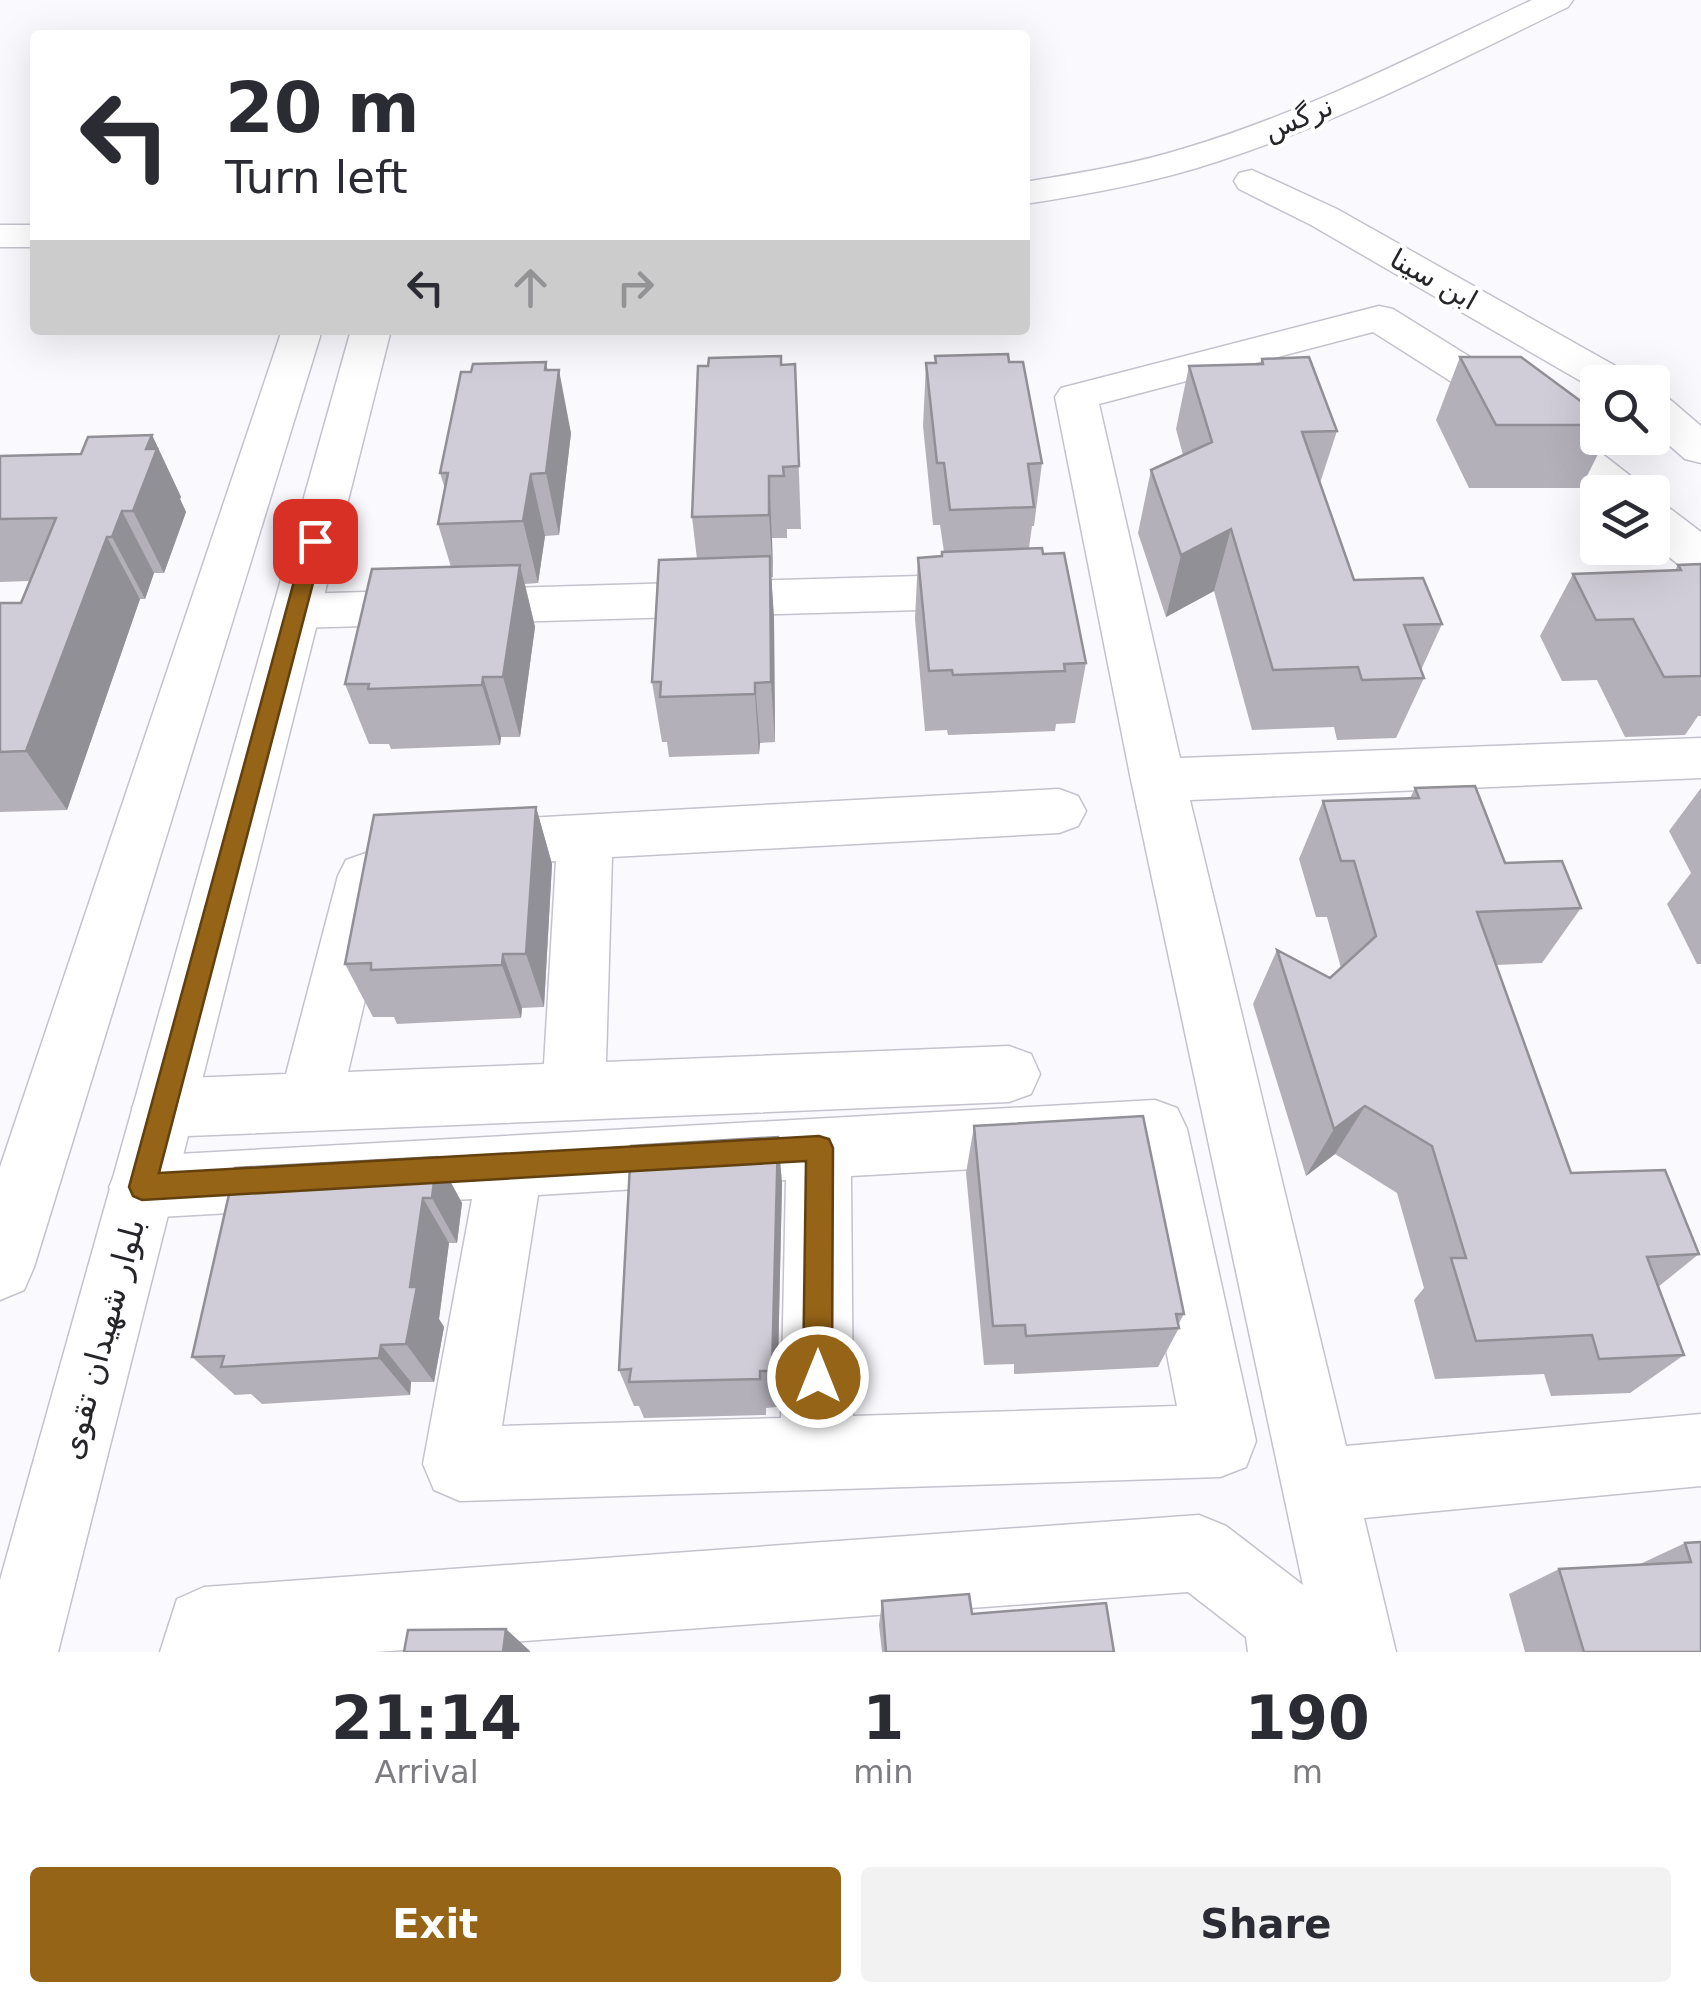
<!DOCTYPE html>
<html lang="en">
<head>
<meta charset="utf-8">
<style>
  :root { --surface:#fff; --page:#f2f2f3; --text:#2b2b33; --muted:#7c7c81; --accent:#966417 }
  body { margin:0; font-family:"DejaVu Sans","Noto Sans Arabic",sans-serif; background:var(--page); color:var(--text); height:100vh; display:flex; flex-direction:column; font-size:38px; white-space:nowrap }
  * { box-sizing:border-box; margin:0 }
  p { font-size:32px; color:var(--muted) }
  .icon { flex:none; width:55px; height:55px; fill:none; stroke:currentColor; stroke-width:2; stroke-linecap:round; stroke-linejoin:round }
  .map { position:relative; height:1652px; overflow:hidden }
  .panel { display:flex; flex-direction:column; background:var(--surface); flex:1 }
  .panel>* { flex:none }
  .hud { position:absolute; left:30px; top:30px; width:1000px; height:305px; border-radius:10px; box-shadow:0 10px 40px #0002; background:#fff; color:var(--text); overflow:hidden }
  .fabs { position:absolute; left:1580px; top:365px; display:grid; gap:20px }
  .fabs a { display:grid; place-items:center; width:90px; height:90px; border-radius:10px; background:var(--surface); box-shadow:0 10px 40px #0002; font-size:50px }
  .pin { position:absolute; display:grid; place-items:center; width:85px; height:85px; color:#fff; margin:-42px; border-radius:20px; box-shadow:0 5px 15px #0006 }
  .me { position:absolute; width:110px; margin:-55px; rotate:0deg; stroke-linejoin:round; filter:drop-shadow(0 0 8px #0008) }
  .turn { display:flex; align-items:center; gap:35px; height:210px; padding:0 30px; font-size:45px }
  .turn .icon { width:130px; height:130px; stroke-width:2.5 }
  .turn b { display:block; font-size:70px; line-height:85px }
  .lanes { display:flex; align-items:center; height:95px; padding:0 30px; background:#0003; justify-content:center; gap:50px; direction:ltr }
  .lanes .off { opacity:.35 }
  .eta { display:flex; justify-content:space-evenly; align-items:center; height:170px; text-align:center }
  .eta b { font-size:60px; font-weight:700; line-height:70px }
  .primary-button { display:flex; gap:20px; margin-top:auto; padding:20px 30px }
  .primary-button a { flex:1; height:115px; border-radius:10px; background:var(--accent); color:#fff; font-size:40px; font-weight:700; line-height:115px; text-align:center }
  .primary-button a+a { background:var(--page); color:var(--text) }
  .map>svg:first-child { display:block }
  .lines { fill:none; stroke-linecap:round; stroke-linejoin:round }
  .street-casing { stroke:#c5c2cd; stroke-width:3 }
  .secondary-casing { stroke:#c5c2cd; stroke-width:3 }
  .street { fill:#fff; fill-rule:evenodd }
  .secondary { fill:#fff; fill-rule:evenodd }
  .wall { fill:#b3b0ba }
  .shaded-wall { fill:#929097 }
  .building { fill:#d0cdd8; stroke:#929097; stroke-width:2.5 }
  .route { fill:#966417; stroke:#62410f; stroke-width:2.5 }
  .labels { text-anchor:middle; stroke-width:8; stroke-linejoin:round; paint-order:stroke }
  .far-street-label { font-size:28px; fill:#262529; stroke:#fff }
  .street-label { font-size:32px; fill:#262529; stroke:#fff }
</style>
</head>
<body>
<div class="map">
<svg width="1701" height="1652" viewBox="0 0 1701 1652">
  <rect width="100%" height="100%" fill="#faf9fe"/>
  <g class="lines">
    <!-- street casing -->
    <g class="street-casing">
      <path id="street" d="M 1252,170 L 1337,209 L 1628,373 L 1634,382 L 1598,382 L 1598,391 L 1311,225 L 1239,189 L 1234,181 L 1239,173 Z
        M 1379,306 L 1393,309 L 1507,380 L 1637,481 L 1644,492 L 1598,492 L 1598,497 L 1477,398 L 1373,332 L 1099,404 L 1180,758 L 1701,738 L 1701,778 L 1190,800 L 1346,1446 L 1701,1414 L 1701,1486 L 1364,1518 L 1396,1652 L 1248,1652 L 1246,1637 L 1188,1592 L 376,1652 L 160,1652 L 177,1599 L 204,1587 L 1199,1515 L 1226,1526 L 1303,1585 L 1131,780 L 1055,397 L 1061,388 Z
        M 1652,394 L 1667,397 L 1701,426 L 1701,463 L 1685,459 L 1652,430 Z
        M 1652,503 L 1668,507 L 1701,532 L 1701,573 L 1684,569 L 1652,543 Z
        M 990,574 L 1007,579 L 1014,591 L 1007,603 L 990,608 L 296,628 L 279,623 L 272,611 L 279,599 L 296,594 Z
        M 1059,789 L 1078,796 L 1086,811 L 1078,826 L 1059,833 L 612,857 L 606,1062 L 1009,1046 L 1031,1054 L 1040,1074 L 1031,1094 L 1009,1102 L 163,1137 L 141,1128 L 132,1108 L 141,1088 L 163,1079 L 286,1074 L 338,876 L 346,860 L 366,853 L 386,860 L 394,876 L 348,1072 L 544,1064 L 556,861 L 469,865 L 449,859 L 441,843 L 449,827 L 469,821 Z
        M 1155,1100 L 1177,1108 L 1187,1129 L 1256,1441 L 1246,1467 L 1220,1477 L 460,1501 L 434,1490 L 423,1464 L 472,1199 L 142,1218 L 119,1209 L 109,1187 L 119,1165 L 142,1156 ZM 1129,1160 L 1177,1406 L 853,1416 L 851,1176 ZM 786,1180 L 781,1418 L 502,1426 L 538,1195 Z"/>
    </g>
    <!-- secondary casing -->
    <g class="secondary-casing">
      <path id="secondary" d="M 1532,0 L 1573,0 L 1568,7 C 1454,62 1340,122 1219,161 C 1156,182 1090,194 1025,204 L 1025,182 C 1080,173 1135,164 1189,147 C 1308,111 1420,53 1532,0 Z
        M 0,225 L 35,225 L 35,247 L 0,247 Z
        M 282,330 L 322,330 L 34,1267 L 24,1290 L 0,1300 L 0,1167 Z
        M 351,330 L 391,330 L 58,1652 L 0,1652 L 0,1580 Z"/>
    </g>
    <!-- street -->
    <use href="#street" class="street"/>
    <!-- secondary -->
    <use href="#secondary" class="secondary"/>
  </g>
  <!-- wall -->
  <path class="wall" d="M 935,356 L 1009,362 L 1042,463 L 1034,526 L 1032,526 L 1029,548 L 1043,554 L 1086,663 L 1075,723 L 1056,724 L 1055,731 L 948,735 L 947,730 L 925,731 L 915,619 L 918,558 L 942,556 L 944,552 L 940,525 L 933,525 L 923,426 L 926,363 L 935,363 Z
    M 1460,357 L 1598,414 L 1598,438 L 1606,438 L 1581,488 L 1469,488 L 1436,420 Z
    M 1262,359 L 1337,431 L 1320,483 L 1354,580 L 1442,624 L 1421,670 L 1424,678 L 1396,738 L 1337,740 L 1334,727 L 1252,730 L 1214,591 L 1166,617 L 1138,533 L 1151,470 L 1183,455 L 1176,429 L 1189,366 L 1260,364 Z
    M 795,364 L 801,529 L 787,529 L 787,538 L 772,538 L 773,577 L 771,577 L 774,618 L 775,742 L 760,743 L 759,754 L 669,757 L 667,742 L 662,742 L 652,682 L 697,559 L 692,517 L 708,366 Z
    M 547,370 L 571,433 L 559,535 L 545,536 L 538,583 L 525,584 L 535,627 L 520,737 L 501,737 L 500,745 L 391,749 L 389,744 L 369,744 L 345,684 L 451,567 L 438,524 L 445,489 L 440,473 Z
    M 152,435 L 181,497 L 180,499 L 186,512 L 164,573 L 154,573 L 145,599 L 140,599 L 67,810 L 0,812 L 0,603 L 21,603 L 29,581 L 0,582 L 0,456 L 81,454 Z
    M 1701,564 L 1701,716 L 1698,716 L 1685,735 L 1625,737 L 1597,680 L 1562,681 L 1540,636 L 1573,574 L 1675,570 L 1678,565 Z
    M 1415,788 L 1505,863 L 1581,908 L 1542,963 L 1496,965 L 1571,1173 L 1699,1254 L 1658,1287 L 1684,1355 L 1630,1393 L 1551,1396 L 1544,1374 L 1435,1379 L 1414,1300 L 1424,1288 L 1397,1193 L 1335,1154 L 1306,1176 L 1253,1004 L 1277,950 L 1330,978 L 1341,968 L 1327,917 L 1316,917 L 1299,859 L 1323,801 L 1410,798 Z
    M 1701,788 L 1701,964 L 1697,964 L 1667,904 L 1691,873 L 1669,831 Z
    M 536,807 L 552,864 L 544,1007 L 522,1008 L 521,1018 L 397,1024 L 394,1017 L 373,1017 L 345,964 Z
    M 974,1126 L 1184,1314 L 1178,1325 L 1179,1328 L 1158,1367 L 1014,1374 L 1014,1364 L 984,1365 L 966,1173 Z
    M 778,1137 L 782,1184 L 777,1407 L 766,1408 L 766,1415 L 644,1418 L 639,1406 L 634,1406 L 619,1370 Z
    M 437,1157 L 462,1203 L 457,1243 L 449,1243 L 439,1319 L 444,1327 L 434,1382 L 411,1382 L 410,1395 L 262,1404 L 251,1394 L 235,1395 L 192,1357 Z
    M 1701,1542 L 1701,1652 L 1525,1652 L 1509,1594 L 1559,1569 L 1638,1565 L 1685,1543 Z
    M 882,1601 L 972,1614 L 1114,1652 L 882,1652 L 879,1625 Z"/>
  <!-- shaded-wall -->
  <path class="shaded-wall" d="M 546,362 L 554,406 L 559,370 L 571,433 L 559,535 L 546,473 Z
    M 152,435 L 181,497 L 180,499 L 186,512 L 164,573 L 133,511 L 146,449 Z
    M 531,474 L 545,536 L 538,583 L 523,521 Z
    M 769,476 L 772,538 L 773,577 L 769,515 Z
    M 122,511 L 154,573 L 145,599 L 112,537 Z
    M 1231,529 L 1214,591 L 1166,617 L 1181,555 Z
    M 107,537 L 140,599 L 67,810 L 26,751 Z
    M 770,556 L 774,618 L 775,742 L 771,682 Z
    M 520,565 L 535,627 L 520,737 L 503,677 Z
    M 483,677 L 501,737 L 500,745 L 482,685 Z
    M 755,683 L 760,743 L 759,754 L 755,694 Z
    M 536,807 L 552,864 L 544,1007 L 526,954 Z
    M 503,954 L 522,1008 L 521,1018 L 502,965 Z
    M 1365,1106 L 1335,1154 L 1306,1176 L 1334,1129 Z
    M 778,1137 L 782,1184 L 777,1407 L 772,1371 Z
    M 437,1157 L 462,1203 L 457,1243 L 432,1198 Z
    M 423,1198 L 449,1243 L 439,1319 L 444,1327 L 434,1382 L 406,1344 L 410,1287 Z
    M 381,1345 L 411,1382 L 410,1395 L 379,1358 Z
    M 506,1629 L 530,1651 L 530,1652 L 503,1652 Z"/>
  <!-- building -->
  <path class="building" d="M 1008,354 L 1009,362 L 1023,362 L 1042,463 L 1028,464 L 1034,507 L 950,510 L 944,463 L 937,463 L 926,363 L 936,363 L 935,356 Z
    M 781,356 L 781,365 L 795,364 L 799,466 L 783,467 L 784,476 L 769,476 L 769,515 L 692,517 L 698,366 L 708,366 L 709,358 Z
    M 1309,357 L 1337,431 L 1302,432 L 1354,580 L 1423,578 L 1442,624 L 1404,625 L 1424,678 L 1362,680 L 1358,667 L 1273,670 L 1231,529 L 1181,555 L 1151,470 L 1212,442 L 1189,366 L 1263,364 L 1262,359 Z
    M 1460,357 L 1521,357 L 1598,414 L 1598,425 L 1496,425 Z
    M 546,362 L 545,370 L 559,370 L 546,473 L 531,474 L 523,521 L 438,524 L 448,473 L 440,473 L 461,372 L 471,372 L 473,364 Z
    M 152,435 L 146,449 L 157,449 L 133,511 L 122,511 L 112,537 L 107,537 L 26,751 L 0,752 L 0,603 L 21,603 L 56,518 L 0,519 L 0,456 L 81,454 L 88,437 Z
    M 1042,548 L 1043,554 L 1064,553 L 1086,663 L 1064,664 L 1065,671 L 953,675 L 952,670 L 929,671 L 918,558 L 942,556 L 942,552 Z
    M 770,556 L 771,682 L 755,683 L 755,694 L 660,697 L 661,682 L 652,682 L 659,560 Z
    M 1701,564 L 1701,676 L 1664,677 L 1633,619 L 1596,620 L 1573,574 L 1681,570 L 1678,565 Z
    M 520,565 L 503,677 L 483,677 L 482,685 L 368,689 L 369,684 L 345,684 L 372,569 Z
    M 1475,786 L 1505,863 L 1562,861 L 1581,908 L 1477,912 L 1571,1173 L 1665,1170 L 1699,1254 L 1647,1257 L 1684,1355 L 1599,1359 L 1592,1335 L 1476,1341 L 1451,1258 L 1466,1258 L 1432,1146 L 1365,1106 L 1334,1129 L 1277,950 L 1330,978 L 1376,936 L 1354,861 L 1341,861 L 1323,801 L 1419,798 L 1415,788 Z
    M 536,807 L 526,954 L 503,954 L 502,965 L 371,970 L 371,963 L 345,964 L 374,815 Z
    M 1143,1116 L 1184,1314 L 1176,1314 L 1179,1328 L 1026,1336 L 1025,1325 L 993,1326 L 974,1126 Z
    M 778,1137 L 772,1371 L 760,1371 L 760,1379 L 629,1382 L 631,1369 L 619,1370 L 631,1146 Z
    M 437,1157 L 432,1198 L 423,1198 L 410,1287 L 417,1287 L 406,1344 L 381,1345 L 379,1358 L 221,1367 L 224,1356 L 192,1357 L 235,1168 Z
    M 1701,1542 L 1701,1652 L 1584,1652 L 1559,1569 L 1691,1562 L 1685,1543 Z
    M 969,1594 L 972,1614 L 1106,1603 L 1114,1652 L 886,1652 L 882,1601 Z
    M 506,1629 L 503,1652 L 404,1652 L 408,1630 Z"/>
  <!-- route -->
  <path class="route" d="M 315,534 L 324,541 L 159,1173 L 819,1136 L 829,1139 L 833,1148 L 832,1377 L 828,1387 L 818,1392 L 807,1387 L 803,1377 L 806,1161 L 142,1200 L 133,1196 L 129,1187 L 305,541 Z"/>
  <g class="labels">
    <!-- far-street labels -->
    <g class="far-street-label">
      <text transform="translate(1298 118) rotate(-23)" y="10">نرگس</text>
      <text transform="translate(1434 279) rotate(29)" y="10">ابن سینا</text>
    </g>
    <!-- street labels -->
    <g class="street-label">
      <text transform="translate(102 1339) rotate(-75)" y="11">بلوار شهیدان تقوی</text>
    </g>
  </g>
</svg>
<div class="fabs">
<a><svg class="icon" aria-label="search" viewBox="0 0 24 24"><circle cx="10" cy="10" r="6"/><path d="M15 15l6 6"/></svg></a>
<a><svg class="icon" aria-label="layers" viewBox="0 0 24 24"><path d="M12 4l9 5-9 5-9-5zM3 14l9 5 9-5"/></svg></a>
</div>
<div class="pin" style="left:315px;top:541px;background:#d93025"><svg class="icon" aria-label="arrive" viewBox="0 0 24 24"><path d="M6 21V4h12l-3 4 3 4H6"/></svg></div>
<svg class="me" style="left:818px;top:1377px" viewBox="-20 -20 40 40"><circle r="17" fill="#966417" stroke="#fff" stroke-width="3"/><path d="M0-11L8 9 0 5-8 9z" fill="#fff"/></svg>
<div class="hud">
<div class="turn"><svg class="icon" aria-label="left" viewBox="0 0 24 24"><path d="M17 20v-9H6M10 6l-5 5 5 5"/></svg><div><b>20 m</b>Turn left</div></div>
<div class="lanes"><svg class="icon" aria-label="left" viewBox="0 0 24 24"><path d="M17 20v-9H6M10 6l-5 5 5 5"/></svg><svg class="icon off" aria-label="ahead" viewBox="0 0 24 24"><path d="M12 20V5M6 11l6-6 6 6"/></svg><svg class="icon off" aria-label="right" viewBox="0 0 24 24"><path d="M7 20v-9h11M14 6l5 5-5 5"/></svg></div>
</div>
</div>
<section class="panel">
<div class="eta">
<div><b>21:14</b><p>Arrival</p></div>
<div><b>1</b><p>min</p></div>
<div><b>190</b><p>m</p></div>
</div>
<div class="primary-button"><a>Exit</a><a>Share</a></div>
</section>
</body>
</html>
